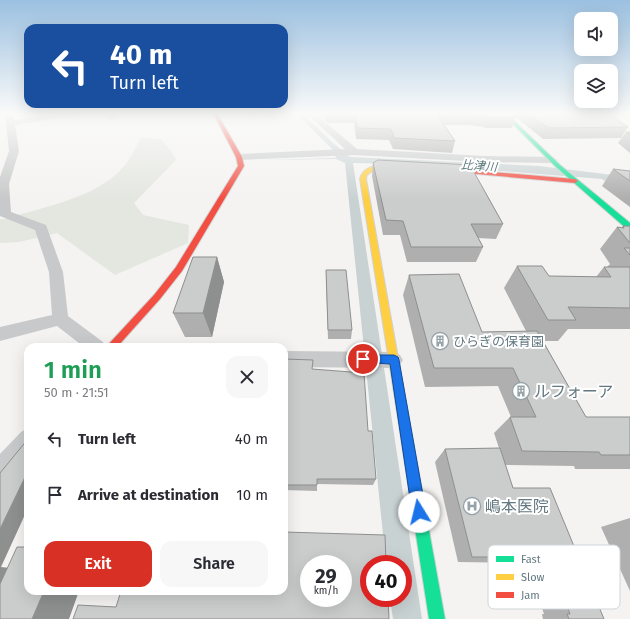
<!DOCTYPE html>
<html lang="en">
<head>
<meta charset="utf-8">
<style>
  :root { --surface:#fff; --page:#f7f7f7; --text:#2b2b33; --muted:#7c7c81; --accent:#d93025 }
  body { margin:0; font-family:"Fira Sans","Noto Sans JP",sans-serif; background:var(--page); color:var(--text); height:100vh; display:flex; flex-direction:column; font-size:15px; white-space:nowrap }
  * { box-sizing:border-box; margin:0 }
  p { font-size:13px; color:var(--muted) }
  .icon { flex:none; width:22px; height:22px; fill:none; stroke:currentColor; stroke-width:2; stroke-linecap:round; stroke-linejoin:round }
  .map { position:relative; flex:1; overflow:hidden }
  .drawer { position:absolute; left:24px; top:343px; width:264px; height:252px; display:flex; flex-direction:column; background:var(--surface); border-radius:12px; box-shadow:0 4px 16px #0002 }
  .drawer>* { flex:none }
  .banner { position:absolute; left:24px; top:24px; width:264px; height:84px; border-radius:12px; box-shadow:0 4px 16px #0002; background:#1a4fa0; color:#fff; overflow:hidden }
  .buttons { position:absolute; left:574px; top:12px; display:grid; gap:8px }
  .buttons a { display:grid; place-items:center; width:44px; height:44px; border-radius:8px; background:var(--surface); box-shadow:0 4px 16px #0002; font-size:20px }
  .speed { position:absolute; left:300px; top:555px; display:flex; gap:8px; font-size:20px; font-weight:700; text-align:center }
  .speed>* { display:grid; place-content:center; width:52px; height:52px; border-radius:50%; background:var(--surface); box-shadow:0 4px 16px #0002; line-height:1 }
  .speed small { font-size:10px; font-weight:400 }
  .speed .limit { border:6px solid #d22; background:#fff; color:#111 }
  .pin { position:absolute; display:grid; place-items:center; width:34px; height:34px; color:#fff; margin:-17px; border:2px solid #fff; border-radius:50%; box-shadow:0 1px 4px #0007 }
  .me { position:absolute; width:44px; margin:-22px; rotate:351deg; stroke-linejoin:round; filter:drop-shadow(0 0 3px #0008) }
  .turn { display:flex; align-items:center; gap:14px; height:84px; padding:0 20px; font-size:18px }
  .turn .icon { width:52px; height:52px; stroke-width:2.5 }
  .turn b { display:block; font-size:28px; line-height:34px }
  .round { display:grid; place-items:center; flex:none; width:42px; height:42px; border-radius:12px; background:var(--page) }
  .head { display:flex; align-items:center; justify-content:space-between; height:68px; padding:0 20px }
  h1 { font-size:24px; font-weight:600; line-height:30px; color:#1e9e55 }
  .action { display:flex; gap:8px; margin-top:auto; padding:8px 20px }
  .action a { flex:1; height:46px; border-radius:12px; background:var(--accent); color:#fff; font-size:16px; font-weight:600; line-height:46px; text-align:center }
  .action a+a { background:var(--page); color:var(--text) }
  ul { padding:0; list-style:none }
  li { display:flex; align-items:center; gap:12px; height:56px; padding:0 20px }
  li div { flex:1 }
  li b { display:block; font-size:15px }
  li em { font-style:normal }
  .map>svg:first-child { display:block }
  .green { fill:#e4e6e0 }
  .water { fill:#c9d2d3 }
  .lines { fill:none; stroke-linecap:round; stroke-linejoin:round }
  .fast-casing { stroke:#d0d1d2; stroke-width:2 }
  .slow-casing { stroke:#d0d1d2; stroke-width:2 }
  .jam-casing { stroke:#d0d1d2; stroke-width:2 }
  .street { fill:#c8c9ca; fill-rule:evenodd }
  .fast { fill:#16e098; fill-rule:evenodd }
  .slow { fill:#ffcf43; fill-rule:evenodd }
  .jam { fill:#f24e42; fill-rule:evenodd }
  .wall { fill:#afafaf }
  .shaded-wall { fill:#8e8f8f }
  .building { fill:#cbcccc; stroke:#8e8f8f; fill-rule:evenodd }
  .route { fill:#1a73e8; stroke:#114b97 }
  .labels { text-anchor:middle; stroke-width:4; stroke-linejoin:round; paint-order:stroke }
  .far-water-label { font-size:12px; font-style:italic; fill:#607b7f; stroke:#fff }
  .poi-label { font-size:13px; fill:#647881; stroke:#fff; text-anchor:start }
  .near-poi-label { font-size:16px; fill:#647881; stroke:#fff; text-anchor:start }
  .key { fill:#fff; stroke:#d0d6d9; stroke-width:1 }
  .key-label { font-size:11px; fill:#647881 }
</style>
</head>
<body>
<div class="map">
<svg width="630" height="619" viewBox="0 0 630 619">
  <rect width="100%" height="100%" fill="#f4f3f2"/>
  <!-- green -->
  <path class="green" d="M 141,138 L 161,139 L 171,151 L 176,160 L 134,203 L 143,215 L 189,225 L 188,243 L 115,275 L 57,233 L 19,242 L 0,243 L 0,219 L 4,219 C 43,207 99,198 126,164 C 132,157 136,146 141,138 Z"/>
  <!-- water -->
  <path class="water" d="M 296,113 L 302,113 L 332,142 L 350,157 L 539,166 L 630,177 L 630,184 L 605,181 L 602,179 L 414,164 L 353,163 L 422,619 L 393,619 L 390,598 L 403,598 L 403,564 L 386,564 L 345,163 L 336,159 L 258,160 L 336,158 L 334,151 Z"/>
  <g class="lines">
    <!-- fast casing -->
    <g class="fast-casing">
      <path id="fast" d="M 502,113 L 506,113 L 560,165 L 630,223 L 630,229 L 627,229 L 556,167 Z
        M 398,381 L 402,383 L 403,386 L 445,619 L 429,619 L 393,386 L 394,383 Z"/>
    </g>
    <!-- slow casing -->
    <g class="slow-casing">
      <path id="slow" d="M 388,165 L 403,166 L 406,168 L 403,170 C 390,169 377,166 367,175 L 366,179 L 403,386 L 402,389 L 398,391 L 394,389 L 393,386 L 360,179 C 363,166 376,165 388,165 Z"/>
    </g>
    <!-- jam casing -->
    <g class="jam-casing">
      <path id="jam" d="M 213,113 L 217,113 L 242,157 L 244,166 L 182,271 L 160,299 L 117,347 L 106,347 L 154,295 L 176,267 L 238,166 L 236,157 Z
        M 445,168 L 575,179 L 578,181 L 575,183 L 443,171 L 443,169 Z"/>
    </g>
    <!-- street -->
    <path class="street" d="M 5,113 L 13,113 L 14,120 L 60,113 L 77,113 L 73,115 L 15,125 L 19,151 L 9,184 L 11,212 L 46,225 L 63,272 L 68,316 L 103,342 L 106,347 L 84,347 L 57,326 L 0,341 L 0,327 L 52,315 L 49,272 L 35,230 L 0,216 L 0,177 L 9,151 Z
      M 106,113 L 114,113 L 116,117 L 115,119 L 109,119 Z
      M 306,113 L 314,113 L 357,149 L 484,156 L 552,157 L 557,160 L 552,163 L 484,162 L 354,155 L 239,160 L 234,157 L 239,154 L 345,149 Z
      M 284,351 L 394,352 L 400,355 L 403,360 L 400,365 L 394,368 L 284,367 Z
      M 28,428 L 28,455 L 8,478 L 0,481 L 0,454 L 21,432 Z"/>
    <!-- fast -->
    <use href="#fast" class="fast"/>
    <!-- slow -->
    <use href="#slow" class="slow"/>
    <!-- jam -->
    <use href="#jam" class="jam"/>
  </g>
  <!-- wall -->
  <path class="wall" d="M 325,113 L 511,113 L 516,117 L 512,128 L 485,128 L 484,127 L 469,125 L 444,125 L 455,141 L 452,153 L 393,149 L 389,140 L 356,139 L 354,123 L 328,123 L 325,120 Z
    M 511,113 L 607,113 L 628,127 L 621,138 L 543,139 Z
    M 626,132 L 630,132 L 630,153 L 618,143 Z
    M 373,163 L 503,224 L 496,239 L 478,238 L 483,247 L 476,262 L 407,262 L 400,235 L 383,235 L 372,176 Z
    M 613,169 L 630,171 L 630,207 L 602,186 Z
    M 623,226 L 630,226 L 630,329 L 568,329 L 558,341 L 543,341 L 586,417 L 630,417 L 630,469 L 575,469 L 574,466 L 505,465 L 513,488 L 604,619 L 543,619 L 542,614 L 544,614 L 527,563 L 458,562 L 435,462 L 445,449 L 499,448 L 494,433 L 510,417 L 511,417 L 498,386 L 425,387 L 403,295 L 409,275 L 482,332 L 526,331 L 504,288 L 517,266 L 549,276 L 596,277 L 604,267 L 607,267 L 610,264 L 600,249 L 617,227 L 622,228 Z
    M 217,257 L 224,282 L 212,337 L 185,337 L 173,313 Z
    M 326,270 L 352,330 L 351,339 L 328,339 L 326,280 Z
    M 284,359 L 313,370 L 368,431 L 376,479 L 373,485 L 317,484 L 317,491 L 284,490 Z
    M 630,518 L 630,591 L 601,527 Z"/>
  <!-- shaded-wall -->
  <path class="shaded-wall" d="M 217,257 L 224,282 L 212,337 L 203,313 Z
    M 27,473 L 28,473 L 28,508 L 1,567 L 10,568 L 0,619 L 0,529 Z
    M 44,591 L 79,591 L 69,619 L 32,619 Z"/>
  <!-- building -->
  <path class="building" d="M 355,113 L 511,113 L 516,117 L 489,117 L 488,116 L 472,115 L 437,115 L 455,141 L 394,138 L 391,129 L 357,128 Z
    M 528,113 L 607,113 L 628,127 L 548,128 Z
    M 626,132 L 630,132 L 630,135 Z
    M 378,160 L 470,165 L 503,224 L 471,224 L 483,247 L 411,247 L 403,221 L 386,220 L 373,163 Z
    M 613,169 L 630,171 L 630,181 Z
    M 623,226 L 630,226 L 630,243 L 617,227 L 624,228 Z
    M 624,248 L 630,248 L 630,255 Z
    M 193,257 L 217,257 L 203,313 L 173,313 Z
    M 517,266 L 542,266 L 549,276 L 611,277 L 604,267 L 630,267 L 630,308 L 568,307 L 576,320 L 548,320 Z
    M 326,270 L 346,270 L 352,330 L 328,330 Z
    M 459,274 L 482,332 L 537,331 L 586,417 L 630,417 L 630,455 L 601,455 L 599,452 L 522,451 L 510,417 L 536,417 L 513,368 L 434,368 L 409,275 Z
    M 284,359 L 313,360 L 312,369 L 364,373 L 368,431 L 372,431 L 376,479 L 317,479 L 317,485 L 284,485 Z
    M 28,439 L 28,473 L 27,473 L 0,529 L 0,473 Z
    M 500,448 L 513,488 L 550,488 L 604,619 L 569,619 L 567,614 L 570,614 L 549,557 L 472,557 L 445,449 Z
    M 284,532 L 385,535 L 386,564 L 369,564 L 369,598 L 388,598 L 389,619 L 73,619 L 78,605 L 116,607 L 121,591 L 284,591 ZM 309,564 L 343,564 L 343,598 L 309,598 Z
    M 17,547 L 28,547 L 28,591 L 44,591 L 32,619 L 0,619 L 0,584 Z"/>
  <!-- sky -->
  <linearGradient id="sky" x2="0" y2="1"><stop stop-color="#9bc0e0"/><stop offset="0.57" stop-color="#fafaf9"/><stop offset="1" stop-color="#fafaf9" stop-opacity="0"/></linearGradient>
  <rect width="630" height="199" fill="url(#sky)"/>
  <!-- route -->
  <path class="route" d="M 363,355 L 394,355 L 398,357 L 399,360 L 426,512 L 424,517 L 419,519 L 414,517 L 412,512 L 390,364 L 359,362 L 358,359 L 359,356 Z"/>
  <!-- icons -->
  <defs>
    <g id="building-ring" transform="scale(0.9)"><circle r="9.5" fill="#fff" stroke="#96a3a9" stroke-width="1.5"/><path d="M-4-6H4V6H1V3H-1V6H-4ZM-2.5-4.3h1.7v1.8h-1.7ZM.8-4.3h1.7v1.8H.8ZM-2.5-1h1.7V.8h-1.7ZM.8-1h1.7V.8H.8Z" fill="#96a3a9"/></g>
    <g id="hospital-ring" transform="scale(0.9)"><circle r="9.5" fill="#fff" stroke="#96a3a9" stroke-width="1.5"/><path d="M-5-5h3v3.5h4V-5h3V5h-3V1.5h-4V5h-3Z" fill="#96a3a9"/></g>
  </defs>
  <g fill-rule="evenodd">
    <use href="#building-ring" x="440" y="341"/>
    <use href="#building-ring" x="521" y="391"/>
    <use href="#hospital-ring" x="472" y="506"/>
  </g>
  <g class="labels">
    <!-- far-water labels -->
    <g class="far-water-label">
      <text transform="translate(479 166) rotate(4)" y="4">比津川</text>
    </g>
    <!-- poi labels -->
    <g class="poi-label">
      <text x="453" y="346">ひらぎの保育園</text>
    </g>
    <!-- near-poi labels -->
    <g class="near-poi-label">
      <text x="534" y="397">ルフォーア</text>
      <text x="485" y="512">嶋本医院</text>
    </g>
  </g>
  <!-- legend -->
  <rect x="488" y="545" width="132" height="64" rx="6" class="key"/>
  <rect x="496" y="556" width="18" height="6" fill="#16e098"/>
  <rect x="496" y="574" width="18" height="6" fill="#ffcf43"/>
  <rect x="496" y="592" width="18" height="6" fill="#f24e42"/>
  <g class="key-label">
    <text x="521" y="563">Fast</text>
    <text x="521" y="581">Slow</text>
    <text x="521" y="599">Jam</text>
  </g>
</svg>
<div class="buttons">
<a><svg class="icon" aria-label="sound" viewBox="0 0 24 24"><path d="M4 9h4l5-4v14l-5-4H4zM17 9q2 3 0 6"/></svg></a>
<a><svg class="icon" aria-label="layers" viewBox="0 0 24 24"><path d="M12 4l9 5-9 5-9-5zM3 14l9 5 9-5"/></svg></a>
</div>
<div class="speed"><div>29<small>km/h</small></div><div class="limit">40</div></div>
<div class="pin" style="left:363px;top:359px;background:#d93025"><svg class="icon" aria-label="arrive" viewBox="0 0 24 24"><path d="M6 21V4h12l-3 4 3 4H6"/></svg></div>
<svg class="me" style="left:419px;top:512px" viewBox="-20 -20 40 40"><circle r="19" fill="#fff"/><path d="M0-13L10 11 0 6-10 11z" fill="#1a73e8"/></svg>
<div class="banner">
<div class="turn"><svg class="icon" aria-label="left" viewBox="0 0 24 24"><path d="M17 20v-9H6M10 6l-5 5 5 5"/></svg><div><b>40 m</b>Turn left</div></div>
</div>
<section class="drawer">
<div class="head"><div><h1>1 min</h1><p>50 m · 21:51</p></div><a class="round"><svg class="icon" aria-label="close" viewBox="0 0 24 24"><path d="M6 6l12 12M18 6L6 18"/></svg></a></div>
<ul>
<li><svg class="icon" aria-label="left" viewBox="0 0 24 24"><path d="M17 20v-9H6M10 6l-5 5 5 5"/></svg><div><b>Turn left</b></div><em>40 m</em></li>
<li><svg class="icon" aria-label="arrive" viewBox="0 0 24 24"><path d="M6 21V4h12l-3 4 3 4H6"/></svg><div><b>Arrive at destination</b></div><em>10 m</em></li>
</ul>
<div class="action"><a>Exit</a><a>Share</a></div>
</section>
</div>
</body>
</html>
